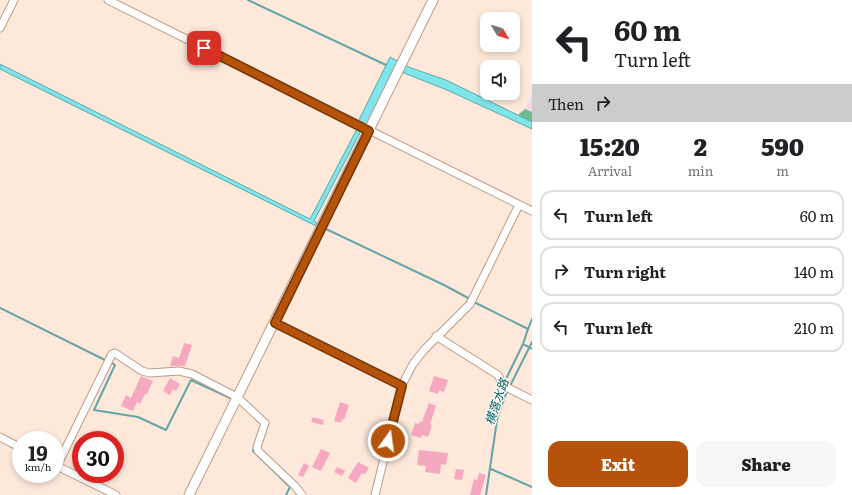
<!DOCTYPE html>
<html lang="en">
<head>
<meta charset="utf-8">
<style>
  :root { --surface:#fff; --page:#f6f6f6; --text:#202124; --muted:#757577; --line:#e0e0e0; --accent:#b45309 }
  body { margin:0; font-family:Literata,"Noto Sans JP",serif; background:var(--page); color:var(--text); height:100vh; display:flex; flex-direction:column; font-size:15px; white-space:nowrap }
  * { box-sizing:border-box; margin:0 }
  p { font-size:13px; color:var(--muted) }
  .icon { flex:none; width:22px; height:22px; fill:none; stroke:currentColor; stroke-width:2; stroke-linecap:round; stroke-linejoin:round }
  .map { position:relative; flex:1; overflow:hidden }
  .side { display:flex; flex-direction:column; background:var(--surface); width:320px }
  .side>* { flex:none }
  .top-card { background:#fff; color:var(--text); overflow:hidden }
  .needle { width:26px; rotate:128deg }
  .tools { position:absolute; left:480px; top:12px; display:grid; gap:8px }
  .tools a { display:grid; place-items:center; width:40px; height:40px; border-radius:8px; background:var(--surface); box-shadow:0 2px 6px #0003; font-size:20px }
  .speed { position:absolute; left:12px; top:431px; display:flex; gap:8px; font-size:20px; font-weight:700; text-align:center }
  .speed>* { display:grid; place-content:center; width:52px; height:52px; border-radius:50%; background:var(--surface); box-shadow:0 2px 6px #0003; line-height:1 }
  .speed small { font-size:10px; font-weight:400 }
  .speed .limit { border:6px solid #d22; background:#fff; color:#111 }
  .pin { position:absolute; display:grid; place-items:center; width:34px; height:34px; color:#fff; margin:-17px; border-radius:8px; box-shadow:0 2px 6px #0006 }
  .me { position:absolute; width:44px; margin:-22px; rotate:14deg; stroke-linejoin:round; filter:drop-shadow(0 0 3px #0008) }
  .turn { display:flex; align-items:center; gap:14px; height:84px; padding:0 16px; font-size:18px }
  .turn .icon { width:52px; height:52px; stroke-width:2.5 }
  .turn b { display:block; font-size:28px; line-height:34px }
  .then { display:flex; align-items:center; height:38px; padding:0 16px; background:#0003; gap:8px; font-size:15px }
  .eta { display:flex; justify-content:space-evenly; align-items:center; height:68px; text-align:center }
  .eta b { font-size:24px; font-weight:800; line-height:28px }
  .primary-button { display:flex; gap:8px; margin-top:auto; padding:8px 16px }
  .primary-button a { flex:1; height:46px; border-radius:12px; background:var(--accent); color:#fff; font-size:16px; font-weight:800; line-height:46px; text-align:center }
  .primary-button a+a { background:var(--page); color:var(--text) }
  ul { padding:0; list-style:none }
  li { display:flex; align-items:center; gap:12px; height:50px; margin:0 8px 6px; padding:0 8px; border:2px solid var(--line); border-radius:12px }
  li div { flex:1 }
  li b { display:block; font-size:15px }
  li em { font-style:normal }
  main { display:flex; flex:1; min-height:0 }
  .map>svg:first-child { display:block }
  .commercial { fill:#f3dbe5 }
  .forest { fill:#6eba91 }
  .water { fill:#7ee5eb; stroke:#62a6a8 }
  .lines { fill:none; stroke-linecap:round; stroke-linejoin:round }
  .stream { stroke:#62a6a8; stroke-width:2 }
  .building { fill:#f6a8c0 }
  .minor-casing { stroke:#bb9b86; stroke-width:9 }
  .tertiary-casing { stroke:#bb9b86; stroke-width:11 }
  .minor { stroke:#fff; stroke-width:7 }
  .tertiary { stroke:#fff; stroke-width:9 }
  .route-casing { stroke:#753606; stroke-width:10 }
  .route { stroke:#b45309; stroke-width:7 }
  .labels { text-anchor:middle; stroke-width:3; stroke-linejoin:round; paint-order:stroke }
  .water-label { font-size:12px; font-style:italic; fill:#056368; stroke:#fff8f3 }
</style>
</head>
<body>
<main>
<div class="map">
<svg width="532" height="495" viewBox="0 0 532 495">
  <rect width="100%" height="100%" fill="#fde8da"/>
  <!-- commercial -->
  <path class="commercial" d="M 532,93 L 532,112 L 525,109 Z"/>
  <!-- forest -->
  <path class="forest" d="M 525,109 L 532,112 L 532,122 L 518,115 Z"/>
  <!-- water -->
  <path class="water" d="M 390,57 L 411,68 L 446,80 L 532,122 L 532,129 L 447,90 L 394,69 L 366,125 L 364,125 L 314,221 L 317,223 L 316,226 L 0,69 L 0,64 L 310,219 L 360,123 L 358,122 Z"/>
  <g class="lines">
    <!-- stream -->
    <path class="stream" d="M 248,0 L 386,65
      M 326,229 L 444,285 L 470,299
      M 474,302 L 528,329 L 523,344 L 532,349
      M 0,308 L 105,360
      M 528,329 L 532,319
      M 112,363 L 115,365 L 94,410 L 138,417 L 166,430 L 191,380 L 230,398
      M 506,379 L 523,344
      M 254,447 L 253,451 L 290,487 L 286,495
      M 491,469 L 532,487
      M 486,495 L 497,420 L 505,396 L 532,342"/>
  </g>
  <!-- building -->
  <path class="building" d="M 184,343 L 192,345 L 185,366 L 170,366 L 173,356 L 179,358 Z
    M 141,376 L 153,381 L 147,394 L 145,394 L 140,404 L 137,402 L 133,411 L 121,406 L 126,395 L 131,398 Z
    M 434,376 L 448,380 L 444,392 L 439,390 L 438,394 L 429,391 Z
    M 170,378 L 180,384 L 176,391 L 173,389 L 170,395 L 163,391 Z
    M 340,402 L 349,405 L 344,420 L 342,419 L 341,423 L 334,421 Z
    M 429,403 L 436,406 L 430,424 L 432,425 L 428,437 L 422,435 L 421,438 L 411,435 L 415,423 L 419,424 L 420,421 L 422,422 Z
    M 313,417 L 324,420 L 323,425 L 311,422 Z
    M 321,449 L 330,453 L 321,471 L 312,467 Z
    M 419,450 L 448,453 L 446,465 L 441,464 L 440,474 L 425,472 L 426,466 L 417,465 Z
    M 358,462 L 369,468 L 365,474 L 362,473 L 356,483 L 348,478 Z
    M 304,463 L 309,466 L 303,477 L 298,475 Z
    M 337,467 L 345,471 L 342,476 L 334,472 Z
    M 456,469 L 464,470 L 462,480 L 454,479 Z
    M 479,473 L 486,475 L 480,495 L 470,495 L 474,479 L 477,480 Z"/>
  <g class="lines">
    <!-- minor casing -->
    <g class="minor-casing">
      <path id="minor" d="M 108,0 L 532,211
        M 0,28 L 14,0
        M 275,323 L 402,385
        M 436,336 L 498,375 L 504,386 L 532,400
        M 0,437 L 21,448
        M 55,465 L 116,495
        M 57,466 L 112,354 L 115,353 L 142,371 L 150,373 L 179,371 L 192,374 L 237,397 L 265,423 L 257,447 L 258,451 L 295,486 L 302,495
        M 375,495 L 402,385 L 413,364 L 424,350 L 470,304 L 519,205"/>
    </g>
    <!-- tertiary casing -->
    <g class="tertiary-casing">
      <path id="tertiary" d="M 189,495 L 433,0"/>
    </g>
    <!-- minor -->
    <use href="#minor" class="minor"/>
    <!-- tertiary -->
    <use href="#tertiary" class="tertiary"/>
  </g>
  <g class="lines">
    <!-- route casing -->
    <g class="route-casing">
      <path id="route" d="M 204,48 L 369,131 L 275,323 L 402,386 L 388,441"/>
    </g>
    <!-- route -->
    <use href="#route" class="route"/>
  </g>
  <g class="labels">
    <!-- water labels -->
    <g class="water-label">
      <text transform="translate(497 402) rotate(-71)" y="4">横落水路</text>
    </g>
  </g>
</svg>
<div class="tools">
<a><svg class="needle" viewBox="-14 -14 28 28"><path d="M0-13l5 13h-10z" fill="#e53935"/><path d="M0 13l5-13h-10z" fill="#757577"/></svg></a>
<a><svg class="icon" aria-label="sound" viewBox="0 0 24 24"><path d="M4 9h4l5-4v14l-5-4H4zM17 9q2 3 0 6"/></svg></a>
</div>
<div class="speed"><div>19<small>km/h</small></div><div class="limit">30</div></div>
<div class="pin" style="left:204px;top:48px;background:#d93025"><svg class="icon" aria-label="arrive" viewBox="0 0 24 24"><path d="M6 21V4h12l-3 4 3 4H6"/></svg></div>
<svg class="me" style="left:388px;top:441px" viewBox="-20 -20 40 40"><circle r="17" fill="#b45309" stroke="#fff" stroke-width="3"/><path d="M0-11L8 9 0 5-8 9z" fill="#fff"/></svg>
</div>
<section class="side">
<div class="top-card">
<div class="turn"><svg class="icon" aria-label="left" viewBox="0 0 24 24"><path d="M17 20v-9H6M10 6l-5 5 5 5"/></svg><div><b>60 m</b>Turn left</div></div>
<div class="then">Then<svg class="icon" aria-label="right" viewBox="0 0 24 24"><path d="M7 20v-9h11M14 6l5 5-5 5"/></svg></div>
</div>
<div class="eta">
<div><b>15:20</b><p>Arrival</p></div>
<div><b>2</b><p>min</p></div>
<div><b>590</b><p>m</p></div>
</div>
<ul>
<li><svg class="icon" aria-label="left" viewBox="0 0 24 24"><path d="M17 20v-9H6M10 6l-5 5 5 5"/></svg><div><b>Turn left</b></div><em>60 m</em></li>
<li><svg class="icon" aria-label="right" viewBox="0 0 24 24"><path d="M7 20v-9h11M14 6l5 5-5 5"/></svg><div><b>Turn right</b></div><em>140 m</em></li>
<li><svg class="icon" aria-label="left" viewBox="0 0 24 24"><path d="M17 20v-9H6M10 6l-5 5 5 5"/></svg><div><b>Turn left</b></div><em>210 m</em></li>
</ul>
<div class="primary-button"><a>Exit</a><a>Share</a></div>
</section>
</main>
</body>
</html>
